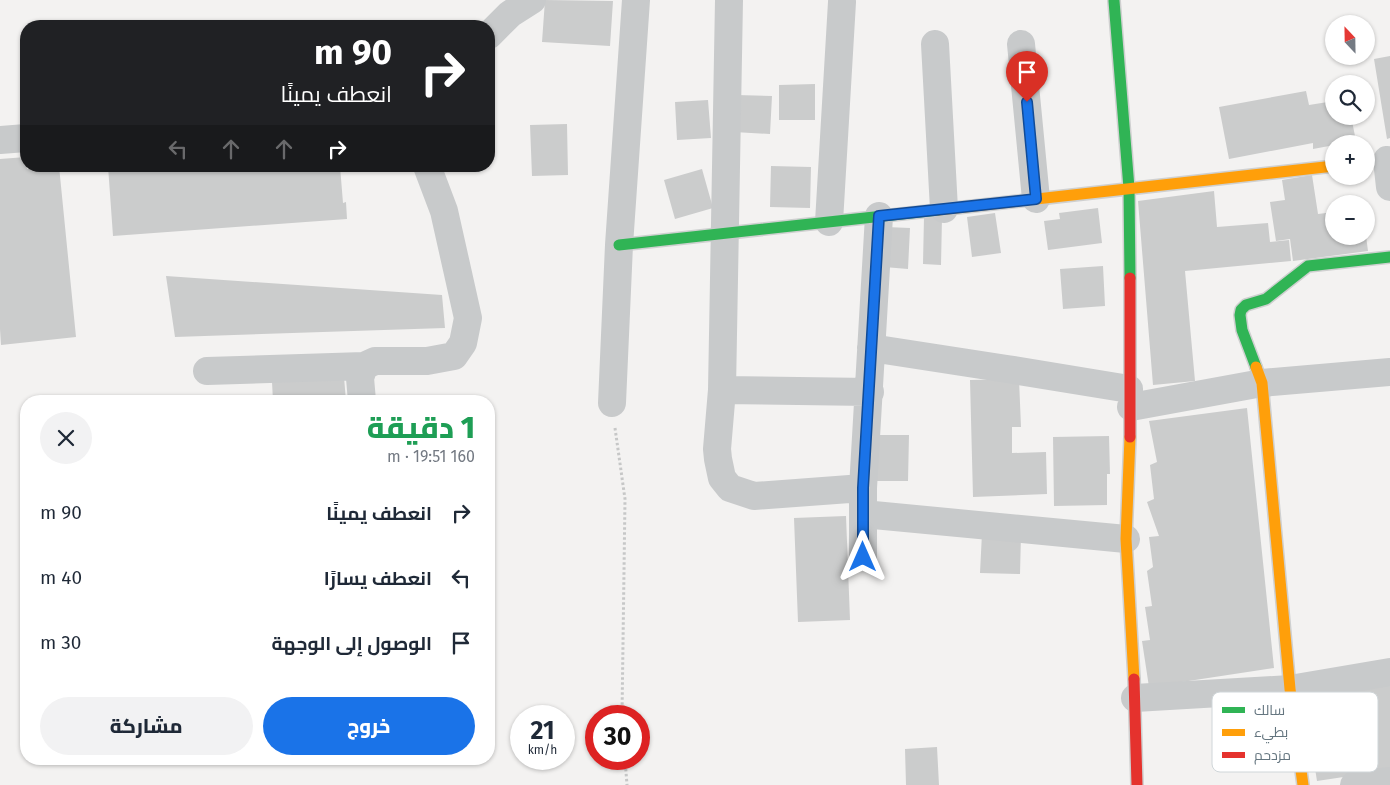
<!DOCTYPE html>
<html lang="ar">
<head>
<meta charset="utf-8">
<style>
  :root { --surface:#fff; --page:#f2f2f3; --text:#1f2937; --muted:#747a83; --accent:#1a73e8 }
  body { margin:0; font-family:"Fira Sans",Cairo,sans-serif; background:var(--page); color:var(--text); direction:rtl; height:100vh; display:flex; flex-direction:column; font-size:19px; white-space:nowrap }
  * { box-sizing:border-box; margin:0 }
  p { font-size:16px; color:var(--muted) }
  .icon { flex:none; width:28px; height:28px; fill:none; stroke:currentColor; stroke-width:2; stroke-linecap:round; stroke-linejoin:round }
  .map { position:relative; flex:1; overflow:hidden; direction:ltr }
  .sheet { position:absolute; left:20px; top:395px; width:475px; height:370px; display:flex; flex-direction:column; background:var(--surface); border-radius:20px; box-shadow:0 1px 4px #0004; direction:rtl }
  .sheet>* { flex:none }
  .hud { position:absolute; left:20px; top:20px; width:475px; height:152px; border-radius:20px; box-shadow:0 1px 4px #0004; direction:rtl; background:#202124; color:#fff; overflow:hidden }
  .needle { width:32px; rotate:338deg }
  .controls { position:absolute; left:1325px; top:15px; display:grid; gap:10px }
  .controls a { display:grid; place-items:center; width:50px; height:50px; border-radius:50%; background:var(--surface); box-shadow:0 1px 4px #0004; font-size:25px }
  .speed { position:absolute; left:510px; top:705px; display:flex; gap:10px; font-size:25px; font-weight:700; text-align:center }
  .speed>* { display:grid; place-content:center; width:65px; height:65px; border-radius:50%; background:var(--surface); box-shadow:0 1px 4px #0004; line-height:1 }
  .speed small { font-size:12px; font-weight:400 }
  .speed .limit { border:8px solid #d22; background:#fff; color:#111 }
  .pin { position:absolute; display:grid; place-items:center; width:42px; height:42px; color:#fff; margin:-51px -21px; border-radius:50% 50% 50% 0; rotate:-45deg; box-shadow:0 0 5px #0007 }
  .pin .icon { rotate:45deg }
  .me { position:absolute; width:55px; margin:-28px; rotate:0deg; stroke-linejoin:round; filter:drop-shadow(0 0 4px #0008) }
  .turn { display:flex; align-items:center; gap:18px; height:105px; padding:0 20px; font-size:22px }
  .turn .icon { width:65px; height:65px; stroke-width:2.5 }
  .turn b { display:block; font-size:35px; line-height:42px }
  .lanes { display:flex; align-items:center; height:48px; padding:0 20px; background:#0003; justify-content:center; gap:25px; direction:ltr }
  .lanes .off { opacity:.35 }
  .round { display:grid; place-items:center; flex:none; width:52px; height:52px; border-radius:26px; background:var(--page) }
  .head { display:flex; align-items:center; justify-content:space-between; height:85px; padding:0 20px }
  h1 { font-size:30px; font-weight:800; line-height:38px; color:#1e9e55 }
  .cta { display:flex; gap:10px; margin-top:auto; padding:10px 20px }
  .cta a { flex:1; height:58px; border-radius:30px; background:var(--accent); color:#fff; font-size:20px; font-weight:800; line-height:58px; text-align:center }
  .cta a+a { background:var(--page); color:var(--text) }
  ul { padding:0; list-style:none }
  li { display:flex; align-items:center; gap:15px; height:65px; padding:0 20px }
  li div { flex:1 }
  li b { display:block; font-size:19px }
  li em { font-style:normal }
  .map>svg:first-child { display:block }
  .building { fill:#cbcccc }
  .lines { fill:none; stroke-linecap:round; stroke-linejoin:round }
  .fast-casing { stroke:#cfd0d0; stroke-width:14 }
  .slow-casing { stroke:#cfd0d0; stroke-width:14 }
  .jam-casing { stroke:#cfd0d0; stroke-width:14 }
  .path { stroke:#c6c7c7; stroke-width:3; stroke-dasharray:2.5 2.5; stroke-linecap:butt }
  .street { stroke:#c8cacb; stroke-width:28 }
  .fast { stroke:#30b455; stroke-width:11 }
  .slow { stroke:#ff9f0a; stroke-width:11 }
  .jam { stroke:#e5322d; stroke-width:11 }
  .route-casing { stroke:#114b97; stroke-width:12 }
  .route { stroke:#1a73e8; stroke-width:9 }
  .key { fill:#fff; stroke:#d0d6d9; stroke-width:1 }
  .key-label { font-size:14px; fill:#64757f }
</style>
</head>
<body>
<div class="map">
<svg width="1390" height="785" viewBox="0 0 1390 785">
  <rect width="100%" height="100%" fill="#f3f2f1"/>
  <!-- building -->
  <path class="building" d="M 545,0 L 613,1 L 610,46 L 542,42 Z
    M 1390,56 L 1390,138 L 1387,139 L 1374,59 Z
    M 815,84 L 815,120 L 779,120 L 779,85 Z
    M 1306,91 L 1309,105 L 1334,101 L 1334,116 L 1351,116 L 1356,141 L 1313,149 L 1313,143 L 1229,159 L 1219,107 Z
    M 736,95 L 772,96 L 770,134 L 734,132 Z
    M 708,100 L 711,138 L 677,140 L 675,102 Z
    M 567,124 L 568,175 L 532,176 L 530,125 Z
    M 26,157 L 27,169 L 44,166 L 59,166 L 76,337 L 1,345 L 0,329 L 0,159 Z
    M 108,166 L 340,166 L 343,203 L 346,202 L 347,219 L 113,236 Z
    M 771,166 L 811,167 L 810,208 L 770,207 Z
    M 702,169 L 713,208 L 675,219 L 664,180 Z
    M 1312,175 L 1318,214 L 1334,212 L 1334,236 L 1366,236 L 1368,251 L 1293,261 L 1290,239 L 1276,241 L 1270,202 L 1285,200 L 1282,180 Z
    M 1214,191 L 1217,227 L 1268,223 L 1270,242 L 1289,240 L 1291,261 L 1185,271 L 1195,381 L 1153,385 L 1138,201 Z
    M 1098,208 L 1102,243 L 1048,250 L 1044,221 L 1060,219 L 1059,213 Z
    M 995,213 L 1001,253 L 972,257 L 967,217 Z
    M 924,217 L 942,217 L 941,265 L 923,264 Z
    M 886,227 L 910,228 L 908,269 L 884,267 Z
    M 1103,266 L 1105,306 L 1063,309 L 1060,269 Z
    M 166,276 L 442,295 L 445,328 L 175,337 Z
    M 344,377 L 346,401 L 273,401 L 272,382 Z
    M 1019,379 L 1021,427 L 1012,427 L 1012,453 L 1046,452 L 1047,494 L 973,497 L 970,380 Z
    M 1247,408 L 1274,668 L 1149,687 L 1142,641 L 1150,640 L 1145,607 L 1152,606 L 1147,571 L 1153,567 L 1149,537 L 1159,536 L 1147,502 L 1154,499 L 1150,465 L 1157,462 L 1149,421 Z
    M 872,435 L 909,435 L 908,481 L 872,481 Z
    M 1109,436 L 1110,474 L 1107,474 L 1107,505 L 1054,506 L 1053,437 Z
    M 846,516 L 850,620 L 798,622 L 794,518 Z
    M 982,533 L 1021,534 L 1020,574 L 980,573 Z
    M 1390,679 L 1390,770 L 1317,781 L 1303,692 Z
    M 937,747 L 939,785 L 906,785 L 905,749 Z"/>
  <g class="lines">
    <!-- fast casing -->
    <g class="fast-casing">
      <path id="fast" d="M 1114,1 L 1129,188 L 1130,278
        M 619,245 L 938,210
        M 1256,367 L 1242,330 L 1240,315 L 1241,310 L 1246,305 L 1266,299 L 1308,266 L 1390,257"/>
    </g>
    <!-- slow casing -->
    <g class="slow-casing">
      <path id="slow" d="M 938,210 L 1334,166
        M 1256,367 L 1262,383 L 1290,689 L 1303,785
        M 1130,437 L 1126,539 L 1134,679"/>
    </g>
    <!-- jam casing -->
    <g class="jam-casing">
      <path id="jam" d="M 1130,278 L 1130,437
        M 1134,679 L 1137,785"/>
    </g>
    <!-- path -->
    <path class="path" d="M 615,428 L 625,499 L 622,716
      M 625,759 L 627,785"/>
    <!-- street -->
    <path class="street" d="M 729,0 L 722,390 L 717,449 L 718,459 L 722,478 L 730,488 L 754,496 L 863,488
      M 489,35 L 510,14 L 532,0
      M 935,44 L 944,209
      M 1021,44 L 1036,199
      M 0,140 L 26,138
      M 1387,160 L 1390,187
      M 829,222 L 842,2
      M 871,348 L 1007,369 L 1129,389
      M 207,371 L 364,366
      M 722,390 L 870,392
      M 362,401 L 360,378 L 364,366 L 375,361 L 427,361 L 454,356 L 463,343 L 468,318 L 444,211 L 427,166
      M 612,403 L 619,245 L 636,0
      M 1131,407 L 1262,383 L 1390,372
      M 863,514 L 1126,539
      M 863,557 L 863,488 L 879,216
      M 1135,698 L 1290,689 L 1390,672
      M 1354,785 L 1390,781"/>
    <!-- fast -->
    <use href="#fast" class="fast"/>
    <!-- slow -->
    <use href="#slow" class="slow"/>
    <!-- jam -->
    <use href="#jam" class="jam"/>
  </g>
  <g class="lines">
    <!-- route casing -->
    <g class="route-casing">
      <path id="route" d="M 863,557 L 863,488 L 879,216 L 1036,199 L 1027,102"/>
    </g>
    <!-- route -->
    <use href="#route" class="route"/>
  </g>
  <!-- legend -->
  <rect x="1212" y="692" width="166" height="80" rx="8" class="key"/>
  <rect x="1222" y="707" width="23" height="6" fill="#30b455"/>
  <rect x="1222" y="729" width="23" height="7" fill="#ff9f0a"/>
  <rect x="1222" y="752" width="23" height="6" fill="#e5322d"/>
  <g class="key-label">
    <text x="1254" y="715">سالك</text>
    <text x="1254" y="737">بطيء</text>
    <text x="1254" y="760">مزدحم</text>
  </g>
</svg>
<div class="controls">
<a><svg class="needle" viewBox="-14 -14 28 28"><path d="M0-13l5 13h-10z" fill="#e53935"/><path d="M0 13l5-13h-10z" fill="#747a83"/></svg></a>
<a><svg class="icon" aria-label="search" viewBox="0 0 24 24"><circle cx="10" cy="10" r="6"/><path d="M15 15l6 6"/></svg></a>
<a>+</a>
<a>−</a>
</div>
<div class="speed"><div>21<small>km/h</small></div><div class="limit">30</div></div>
<div class="pin" style="left:1027px;top:102px;background:#d93025"><svg class="icon" aria-label="arrive" viewBox="0 0 24 24"><path d="M6 21V4h12l-3 4 3 4H6"/></svg></div>
<svg class="me" style="left:863px;top:557px" viewBox="-20 -20 40 40"><path d="M0-17L14 15 0 8-14 15z" fill="#1a73e8" stroke="#fff" stroke-width="4"/></svg>
<div class="hud">
<div class="turn"><svg class="icon" aria-label="right" viewBox="0 0 24 24"><path d="M7 20v-9h11M14 6l5 5-5 5"/></svg><div><b>90 m</b>انعطف يمينًا</div></div>
<div class="lanes"><svg class="icon off" aria-label="left" viewBox="0 0 24 24"><path d="M17 20v-9H6M10 6l-5 5 5 5"/></svg><svg class="icon off" aria-label="ahead" viewBox="0 0 24 24"><path d="M12 20V5M6 11l6-6 6 6"/></svg><svg class="icon off" aria-label="ahead" viewBox="0 0 24 24"><path d="M12 20V5M6 11l6-6 6 6"/></svg><svg class="icon" aria-label="right" viewBox="0 0 24 24"><path d="M7 20v-9h11M14 6l5 5-5 5"/></svg></div>
</div>
<section class="sheet">
<div class="head"><div><h1>1 دقيقة</h1><p>160 m · 19:51</p></div><a class="round"><svg class="icon" aria-label="close" viewBox="0 0 24 24"><path d="M6 6l12 12M18 6L6 18"/></svg></a></div>
<ul>
<li><svg class="icon" aria-label="right" viewBox="0 0 24 24"><path d="M7 20v-9h11M14 6l5 5-5 5"/></svg><div><b>انعطف يمينًا</b></div><em>90 m</em></li>
<li><svg class="icon" aria-label="left" viewBox="0 0 24 24"><path d="M17 20v-9H6M10 6l-5 5 5 5"/></svg><div><b>انعطف يسارًا</b></div><em>40 m</em></li>
<li><svg class="icon" aria-label="arrive" viewBox="0 0 24 24"><path d="M6 21V4h12l-3 4 3 4H6"/></svg><div><b>الوصول إلى الوجهة</b></div><em>30 m</em></li>
</ul>
<div class="cta"><a>خروج</a><a>مشاركة</a></div>
</section>
</div>
</body>
</html>
